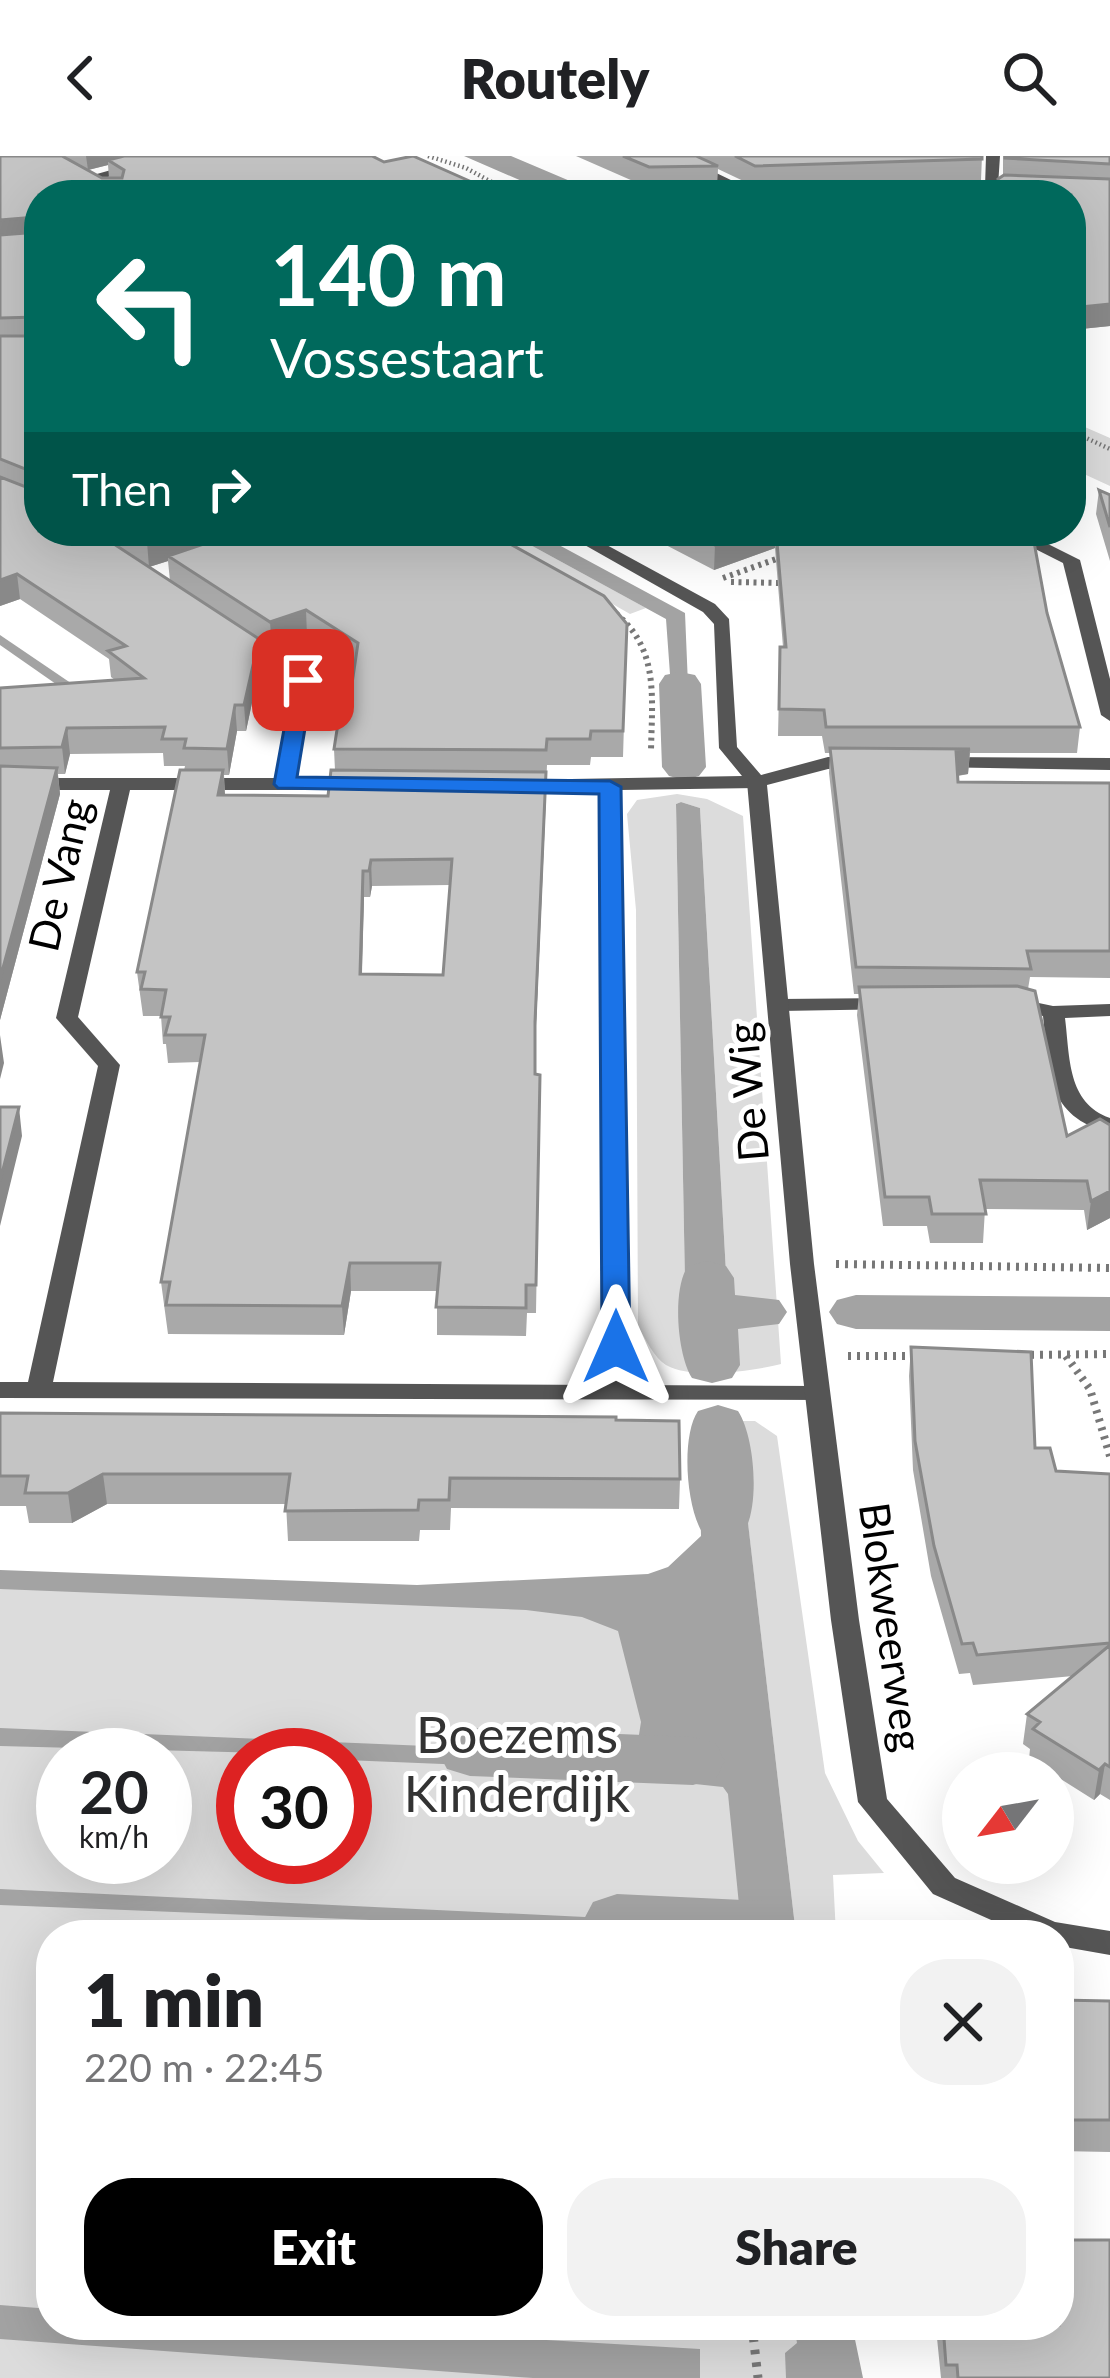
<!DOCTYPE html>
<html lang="en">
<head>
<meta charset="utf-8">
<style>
  :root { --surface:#fff; --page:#f2f2f2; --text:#202124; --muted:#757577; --accent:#000 }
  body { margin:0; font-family:Lato,sans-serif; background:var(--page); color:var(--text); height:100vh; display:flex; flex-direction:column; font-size:45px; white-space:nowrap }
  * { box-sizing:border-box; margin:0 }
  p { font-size:39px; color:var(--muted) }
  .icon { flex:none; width:66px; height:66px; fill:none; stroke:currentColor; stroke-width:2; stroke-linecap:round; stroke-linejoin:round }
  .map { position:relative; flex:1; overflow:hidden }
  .details { position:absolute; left:36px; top:1764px; width:1038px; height:420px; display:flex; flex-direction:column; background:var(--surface); border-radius:48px; box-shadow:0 12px 48px #0002 }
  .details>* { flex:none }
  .top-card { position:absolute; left:24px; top:24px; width:1062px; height:366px; border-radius:48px; box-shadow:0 12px 48px #0002; background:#00695c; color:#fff; overflow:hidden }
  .needle { width:78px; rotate:239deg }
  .fabs { position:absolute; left:942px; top:1596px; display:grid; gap:24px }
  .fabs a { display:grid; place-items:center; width:132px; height:132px; border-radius:50%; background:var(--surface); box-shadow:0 12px 48px #0002; font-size:60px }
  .speed { position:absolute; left:36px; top:1572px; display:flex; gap:24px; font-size:60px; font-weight:700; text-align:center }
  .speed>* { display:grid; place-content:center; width:156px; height:156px; border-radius:50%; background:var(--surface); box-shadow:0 12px 48px #0002; line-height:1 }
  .speed small { font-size:30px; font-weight:400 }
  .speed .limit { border:18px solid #d22; background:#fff; color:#111 }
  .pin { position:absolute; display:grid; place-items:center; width:102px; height:102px; color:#fff; margin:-51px; border-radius:24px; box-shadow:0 6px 18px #0006 }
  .me { position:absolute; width:132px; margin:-66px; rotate:0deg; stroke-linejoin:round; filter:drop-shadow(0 0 9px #0008) }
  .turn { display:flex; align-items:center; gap:42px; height:252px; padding:0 48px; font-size:54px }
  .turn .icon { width:156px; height:156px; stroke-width:2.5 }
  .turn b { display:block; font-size:84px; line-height:102px }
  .then { display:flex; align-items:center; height:114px; padding:0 48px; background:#0003; gap:24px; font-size:45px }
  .round { display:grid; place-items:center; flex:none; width:126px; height:126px; border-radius:48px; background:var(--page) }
  .summary { display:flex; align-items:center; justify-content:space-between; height:204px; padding:0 48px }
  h1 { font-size:72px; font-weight:800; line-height:90px }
  .cta { display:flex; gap:24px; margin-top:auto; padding:24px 48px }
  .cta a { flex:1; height:138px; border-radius:48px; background:var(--accent); color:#fff; font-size:48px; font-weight:800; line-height:138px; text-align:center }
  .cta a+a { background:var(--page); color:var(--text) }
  header { display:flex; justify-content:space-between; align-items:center; height:156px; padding:0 48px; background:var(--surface); font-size:54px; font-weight:800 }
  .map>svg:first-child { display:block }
  .green { fill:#dcdcdc; fill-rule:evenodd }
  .water { fill:#a3a3a3 }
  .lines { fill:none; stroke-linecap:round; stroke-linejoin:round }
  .stream { fill:#a3a3a3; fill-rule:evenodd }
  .canal { fill:#a3a3a3; fill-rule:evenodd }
  .path-far3 { stroke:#777; stroke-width:4.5; stroke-dasharray:1.5 3; stroke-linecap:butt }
  .path-far2 { stroke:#777; stroke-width:6; stroke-dasharray:3 4.5; stroke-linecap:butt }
  .path-far1 { stroke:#777; stroke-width:8; stroke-dasharray:3 6; stroke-linecap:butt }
  .path { stroke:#777; stroke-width:9; stroke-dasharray:4.5 8; stroke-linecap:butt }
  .minor { fill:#555; fill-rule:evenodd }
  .tertiary { fill:#555; fill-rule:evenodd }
  .wall { fill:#a9a9a9; fill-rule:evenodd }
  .shaded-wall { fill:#898989 }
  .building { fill:#c4c4c4; stroke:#898989; stroke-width:3; fill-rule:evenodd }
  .route { fill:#1a73e8; stroke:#114b97; stroke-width:3 }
  .labels { text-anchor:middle; stroke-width:10; stroke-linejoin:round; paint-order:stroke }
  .street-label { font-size:42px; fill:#000; stroke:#fff }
  .near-park-label { font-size:51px; fill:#333; stroke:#fff }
</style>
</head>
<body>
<header><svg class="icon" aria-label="back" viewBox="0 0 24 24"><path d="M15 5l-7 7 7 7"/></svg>Routely<svg class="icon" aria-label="search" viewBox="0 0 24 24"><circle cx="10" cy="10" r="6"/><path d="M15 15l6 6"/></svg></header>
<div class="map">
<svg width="1110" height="2222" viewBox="0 0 1110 2222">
  <rect width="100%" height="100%" fill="#fff"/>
  <!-- green -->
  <path class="green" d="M 1071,265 L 1110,282 L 1110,330 L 1071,312 Z
    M 485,375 L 505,375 L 646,452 L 630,458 Z
    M 677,638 L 707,643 L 743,660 L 781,1208 C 754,1215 691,1224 666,1209 C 654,1202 646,1183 638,1171 L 636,754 L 627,658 L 637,644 ZM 681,646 L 700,652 L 730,1188 L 720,1193 L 686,1181 L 676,648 Z
    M 712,1265 L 755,1265 L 777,1280 L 825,1617 L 858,1685 L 884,1717 L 833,1719 L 836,1779 L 796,1779 L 740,1299 L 716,1288 Z
    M 0,1420 L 732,1446 L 779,1779 L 51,1779 L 51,2169 L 836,2169 L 846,2222 L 0,2222 ZM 63,1599 L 165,1599 L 165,1701 L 63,1701 ZM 243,1599 L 345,1599 L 345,1701 L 243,1701 Z"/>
  <!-- water -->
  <path class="water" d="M 464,0 L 511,0 L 603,39 L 554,39 Z
    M 505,375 L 533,375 L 685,457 L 691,601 L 676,601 L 666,463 Z
    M 681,646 L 700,652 L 730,1188 C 714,1196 699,1193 686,1181 L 676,648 Z
    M 905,1143 L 1110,1145 L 1110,1169 L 913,1168 L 902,1161 Z
    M 705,1290 L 727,1290 L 740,1298 L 796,1779 L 742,1779 L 728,1638 L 723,1631 L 667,1625 L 617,1609 L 638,1585 L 641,1566 L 618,1475 L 582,1461 L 526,1454 L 0,1433 L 0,1414 L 417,1429 L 648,1418 L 668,1411 L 701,1380 L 699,1296 Z
    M 0,1572 L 543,1595 L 540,1612 L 345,1604 L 345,1599 L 0,1590 Z
    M 0,1733 L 688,1766 L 692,1777 L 0,1749 Z
    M 0,2149 L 51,2153 L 51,2169 L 290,2169 L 700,2193 L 700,2222 L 533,2222 L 0,2183 Z
    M 794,2169 L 852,2169 L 863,2222 L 786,2222 L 785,2197 L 797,2187 Z"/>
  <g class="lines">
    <!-- stream -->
    <path class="stream" d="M 0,479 L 84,536 L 84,542 L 76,542 L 0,489 Z"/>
    <!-- canal -->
    <path class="canal" d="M 680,516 L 695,519 L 701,528 L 706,611 L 699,620 L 684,624 L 669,620 L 662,611 L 659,528 L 665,519 Z
      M 707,1105 L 726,1110 L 734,1122 L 735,1139 L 779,1144 L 787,1156 L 779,1168 L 738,1173 L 740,1209 L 732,1222 L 712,1227 L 692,1222 C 677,1198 672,1133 688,1110 Z
      M 856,1139 L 1110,1141 L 1110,1175 L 856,1173 L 837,1168 L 829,1156 L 837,1144 Z
      M 718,1249 L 738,1255 C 755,1281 760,1350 744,1376 L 723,1382 L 702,1376 C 686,1350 681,1280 698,1255 Z
      M 470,1572 L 693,1581 L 716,1588 L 725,1605 L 716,1622 L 693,1629 L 470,1620 L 447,1613 L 438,1596 L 447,1579 Z
      M 617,1738 L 764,1745 L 788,1753 L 798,1772 L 795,1779 L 590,1779 L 583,1765 L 593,1746 Z"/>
    <!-- path-far3 -->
    <path class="path-far3" d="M 428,0 L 466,12 L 515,39
      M 1071,275 L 1110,293"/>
    <!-- path-far2 -->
    <path class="path-far2" d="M 723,422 L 782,401
      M 731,426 L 782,427
      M 610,453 C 660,489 652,539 651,595"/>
    <!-- path-far1 -->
    <path class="path-far1" d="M 836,1108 L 1110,1112
      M 1022,1199 L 1110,1198
      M 848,1200 L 917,1200
      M 1066,1200 L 1090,1233 L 1110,1300"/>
    <!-- path -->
    <path class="path" d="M 752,2169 L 758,2222"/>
    <!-- minor -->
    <path class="minor" d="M 161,0 L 184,0 L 86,27 L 79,23 Z
      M 663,0 L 681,0 L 762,39 L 744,39 Z
      M 986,0 L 1000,0 L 998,30 L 1028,29 L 1035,33 L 1033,36 L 891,39 L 898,35 L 985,31 Z
      M 560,375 L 581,375 L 715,448 L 729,463 L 737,591 L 767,626 L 757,632 L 620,634 L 628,1229 L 817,1230 L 830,1238 L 826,1244 L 0,1242 L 0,1226 L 28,1226 L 98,910 L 56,862 L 110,634 L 0,634 L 0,622 L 276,622 L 294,526 L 226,482 L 223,478 L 232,473 L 312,524 L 296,622 L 359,622 L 369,628 L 359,634 L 130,634 L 78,861 L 120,909 L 53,1226 L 603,1229 L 600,634 L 514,636 L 504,630 L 514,624 L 742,620 L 719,592 L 714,468 L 703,456 Z
      M 1000,375 L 1022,375 L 1080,404 L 1110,523 L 1110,565 L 1101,559 L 1063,407 Z
      M 1010,841 L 1053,850 L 1110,848 L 1110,860 L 1065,862 C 1070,901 1067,947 1110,962 L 1110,977 C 1046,960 1049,916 1043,860 L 1002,852 L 999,847 L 1002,842 Z
      M 891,842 L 899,843 L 902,848 L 899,853 L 780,855 L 769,849 L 780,843 Z"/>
    <!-- tertiary -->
    <path class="tertiary" d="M 828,601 L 861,601 L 871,607 L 861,613 L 828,613 L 767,629 L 814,1108 L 859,1464 L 887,1643 L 955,1722 L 1055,1766 L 1110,1775 L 1110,1799 L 1059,1790 L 1059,1779 L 1025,1779 L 933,1738 L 858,1646 L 831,1464 L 790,1108 L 747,626 L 750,622 Z
      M 938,601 L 1110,602 L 1110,614 L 931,611 L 931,603 Z"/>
  </g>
  <!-- wall -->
  <path class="wall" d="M 0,0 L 372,0 L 384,6 L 501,39 L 39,39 L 39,375 L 487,375 L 627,468 L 623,601 L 591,601 L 590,609 L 547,609 L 535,893 L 535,918 L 540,919 L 536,1157 L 527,1157 L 526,1180 L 437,1179 L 437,1135 L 351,1135 L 344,1179 L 168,1178 L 161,1126 L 200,906 L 168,907 L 166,888 L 163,888 L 161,860 L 143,860 L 137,816 L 185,610 L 164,610 L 163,597 L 70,598 L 65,618 L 58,618 L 60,638 L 0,864 L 0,532 L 115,524 L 111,521 L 109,503 L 20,443 L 0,450 ZM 108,9 L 109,22 L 102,22 L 88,14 ZM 168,405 L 170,425 L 149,411 ZM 307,480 L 355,510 L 349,548 L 334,593 L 335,614 L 328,640 L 225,639 L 224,619 L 229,619 L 237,575 L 246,575 L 260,509 L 259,483 L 272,492 ZM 450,729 L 443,819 L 362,818 L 364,741 L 370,741 L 372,730 Z
    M 576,0 L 982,0 L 981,24 L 754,30 L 718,13 L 717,31 L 649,32 Z
    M 1003,0 L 1110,0 L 1110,170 L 1071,174 L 1071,39 L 997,39 L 998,23 L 1003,20 Z
    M 1099,334 L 1110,339 L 1110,405 L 1096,358 Z
    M 639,375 L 1032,375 L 1047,457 L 1080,571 L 1077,597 L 970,597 L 968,618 L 958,620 L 958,626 L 1110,627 L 1110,822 L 1030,821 L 1028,833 L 1067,980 L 1110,969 L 1110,1062 L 1087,1074 L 1084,1054 L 985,1053 L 983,1087 L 930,1087 L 927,1070 L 883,1070 L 857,859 L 859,838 L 854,838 L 829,617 L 830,597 L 825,597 L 822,580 L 778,580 L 780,491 L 783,491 L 775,392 L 714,414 Z
    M 911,1191 L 1035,1292 L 1056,1315 L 1110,1318 L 1110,1644 L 1100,1638 L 1094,1644 L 1029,1603 L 1030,1593 L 1023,1588 L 1027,1558 L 1073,1520 L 973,1529 L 970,1517 L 959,1518 L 931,1420 L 913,1314 L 909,1220 Z
    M 0,1257 L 616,1264 L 680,1323 L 679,1353 L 451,1352 L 450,1374 L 420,1374 L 419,1385 L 288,1385 L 286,1348 L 107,1348 L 72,1367 L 29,1367 L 26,1350 L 0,1350 Z
    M 1059,1844 L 1110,1845 L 1110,1996 L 1059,1995 Z
    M 897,2169 L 1059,2169 L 1110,2222 L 941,2222 L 937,2182 L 900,2182 Z"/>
  <!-- shaded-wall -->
  <path class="shaded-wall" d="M 86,0 L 143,0 L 108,4 L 108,9 L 88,14 Z
    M 35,61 L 37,82 L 0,86 L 0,64 Z
    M 1110,148 L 1110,170 L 1071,174 L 1071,152 Z
    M 182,375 L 261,375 L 168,400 L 168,405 L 149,411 L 147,386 Z
    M 754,375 L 775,375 L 775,392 L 714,414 L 715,389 Z
    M 17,418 L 20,443 L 0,450 L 0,424 Z
    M 306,454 L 307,480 L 272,492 L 270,466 Z
    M 259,483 L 260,509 L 246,575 L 244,549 Z
    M 235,549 L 237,575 L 229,619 L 227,593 Z
    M 67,572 L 70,598 L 65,618 L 62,591 Z
    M 970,593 L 968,618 L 954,620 L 956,595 Z
    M 57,612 L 60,638 L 0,864 L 0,823 Z
    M 223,614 L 225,639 L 218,639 Z
    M 546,616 L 546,641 L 535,893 L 535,866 Z
    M 371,704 L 372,730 L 370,741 L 369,715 Z
    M 363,715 L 364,741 L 361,845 L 360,818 Z
    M 0,879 L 4,907 L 0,923 Z
    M 19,951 L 22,980 L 0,1070 L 0,1025 Z
    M 1110,1035 L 1110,1062 L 1087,1074 L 1091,1045 Z
    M 350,1107 L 351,1135 L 344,1179 L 342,1150 Z
    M 103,1318 L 107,1348 L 72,1367 L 68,1337 Z
    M 1105,1608 L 1100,1638 L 1094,1644 L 1099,1614 Z"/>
  <!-- building -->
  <path class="building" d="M 0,0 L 62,0 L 102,22 L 122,22 L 124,14 L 108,4 L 124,0 L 372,0 L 384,6 L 413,0 L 501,39 L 39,39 L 39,72 L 35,61 L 0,64 Z
    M 623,0 L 696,0 L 718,10 L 649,11 Z
    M 735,0 L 982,0 L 982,3 L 755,10 Z
    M 1005,0 L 1110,0 L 1110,8 L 1005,2 Z
    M 1004,19 L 1110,23 L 1110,148 L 1071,152 L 1071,39 L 1000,39 L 998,23 Z
    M 39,76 L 39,168 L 37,161 L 0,162 L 0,79 Z
    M 39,177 L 39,326 L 38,318 L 0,303 L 0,180 L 37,180 Z
    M 0,321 L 39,336 L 39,375 L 94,375 L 259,483 L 244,549 L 235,549 L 227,593 L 184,592 L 186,583 L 162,583 L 165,571 L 67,572 L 62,591 L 0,592 L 0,532 L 144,522 L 108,495 L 126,490 L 17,418 L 0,424 Z
    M 1099,334 L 1110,339 L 1110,371 Z
    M 129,375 L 182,375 L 147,386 Z
    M 242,375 L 487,375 L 604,440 L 627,468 L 623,575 L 591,575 L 590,583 L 547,583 L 546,594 L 334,593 L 341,548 L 349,548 L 358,487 L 306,454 L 270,466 L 168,400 Z
    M 688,375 L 754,375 L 715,389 Z
    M 776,375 L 1032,375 L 1047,457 L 1080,571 L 826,571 L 824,554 L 779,553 L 780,491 L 786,491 Z
    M 830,592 L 970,593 L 956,595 L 958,626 L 1110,627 L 1110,795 L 1027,795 L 1031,813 L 856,811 Z
    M 0,610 L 57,612 L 0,823 Z
    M 180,614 L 223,614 L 218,639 L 328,640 L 331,614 L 546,616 L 535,866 L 535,918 L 540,919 L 536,1129 L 526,1129 L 526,1152 L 436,1151 L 440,1107 L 350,1107 L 342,1150 L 166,1149 L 170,1126 L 161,1126 L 205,879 L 165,879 L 170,861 L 161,861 L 166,834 L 141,833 L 145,816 L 137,816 ZM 452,703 L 443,819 L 360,818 L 363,715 L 369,715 L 371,704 Z
    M 1017,830 L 1035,835 L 1067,980 L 1100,963 L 1110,969 L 1110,1035 L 1091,1045 L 1087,1025 L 980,1024 L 986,1058 L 932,1058 L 929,1041 L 885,1041 L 859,831 Z
    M 0,951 L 19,951 L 0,1025 Z
    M 911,1191 L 1031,1196 L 1035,1292 L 1050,1292 L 1056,1315 L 1110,1318 L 1110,1487 L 977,1499 L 973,1487 L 962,1488 L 934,1390 L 915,1285 Z
    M 0,1257 L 616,1261 L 616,1264 L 679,1265 L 680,1323 L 450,1322 L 449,1344 L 419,1344 L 418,1354 L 285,1355 L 290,1318 L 103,1318 L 68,1337 L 25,1337 L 28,1320 L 0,1320 Z
    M 1110,1489 L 1110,1611 L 1105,1608 L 1099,1614 L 1033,1573 L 1040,1566 L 1027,1558 Z
    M 1059,1844 L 1110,1845 L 1110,1964 L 1059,1964 Z
    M 1059,2084 L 1110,2084 L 1110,2222 L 958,2222 L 957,2209 L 946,2209 L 943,2169 L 1059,2169 Z"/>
  <!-- route -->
  <path class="route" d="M 303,518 L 313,524 L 297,621 L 610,625 L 621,631 L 630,1191 L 626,1198 L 616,1200 L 602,1191 L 599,638 L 278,632 L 274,628 L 293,524 Z"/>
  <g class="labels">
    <!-- street labels -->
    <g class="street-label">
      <text transform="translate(60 719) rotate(-77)" y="15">De Vang</text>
      <text transform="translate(748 936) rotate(-95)" y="15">De Wig</text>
      <text transform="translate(891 1471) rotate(82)" y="15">Blokweerweg</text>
    </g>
    <!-- near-park labels -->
    <g class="near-park-label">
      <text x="517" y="1597">Boezems<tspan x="517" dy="59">Kinderdijk</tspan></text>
    </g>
  </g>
</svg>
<div class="fabs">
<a><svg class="needle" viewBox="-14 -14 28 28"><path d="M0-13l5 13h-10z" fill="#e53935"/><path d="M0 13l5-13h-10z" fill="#757577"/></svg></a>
</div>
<div class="speed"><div>20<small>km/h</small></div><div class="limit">30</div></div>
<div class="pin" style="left:303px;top:524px;background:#d93025"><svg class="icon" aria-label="arrive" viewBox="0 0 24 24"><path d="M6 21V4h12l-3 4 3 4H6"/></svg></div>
<svg class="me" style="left:616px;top:1191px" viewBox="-20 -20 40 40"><path d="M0-17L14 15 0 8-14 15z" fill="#1a73e8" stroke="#fff" stroke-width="4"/></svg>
<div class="top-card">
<div class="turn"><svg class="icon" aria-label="left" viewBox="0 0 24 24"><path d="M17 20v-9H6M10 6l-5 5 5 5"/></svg><div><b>140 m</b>Vossestaart</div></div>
<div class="then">Then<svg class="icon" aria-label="right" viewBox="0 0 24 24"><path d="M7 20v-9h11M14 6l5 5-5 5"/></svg></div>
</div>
<section class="details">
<div class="summary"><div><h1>1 min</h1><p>220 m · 22:45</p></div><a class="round"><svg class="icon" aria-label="close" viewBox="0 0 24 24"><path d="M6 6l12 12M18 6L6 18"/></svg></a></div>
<div class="cta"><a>Exit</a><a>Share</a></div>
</section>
</div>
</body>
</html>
